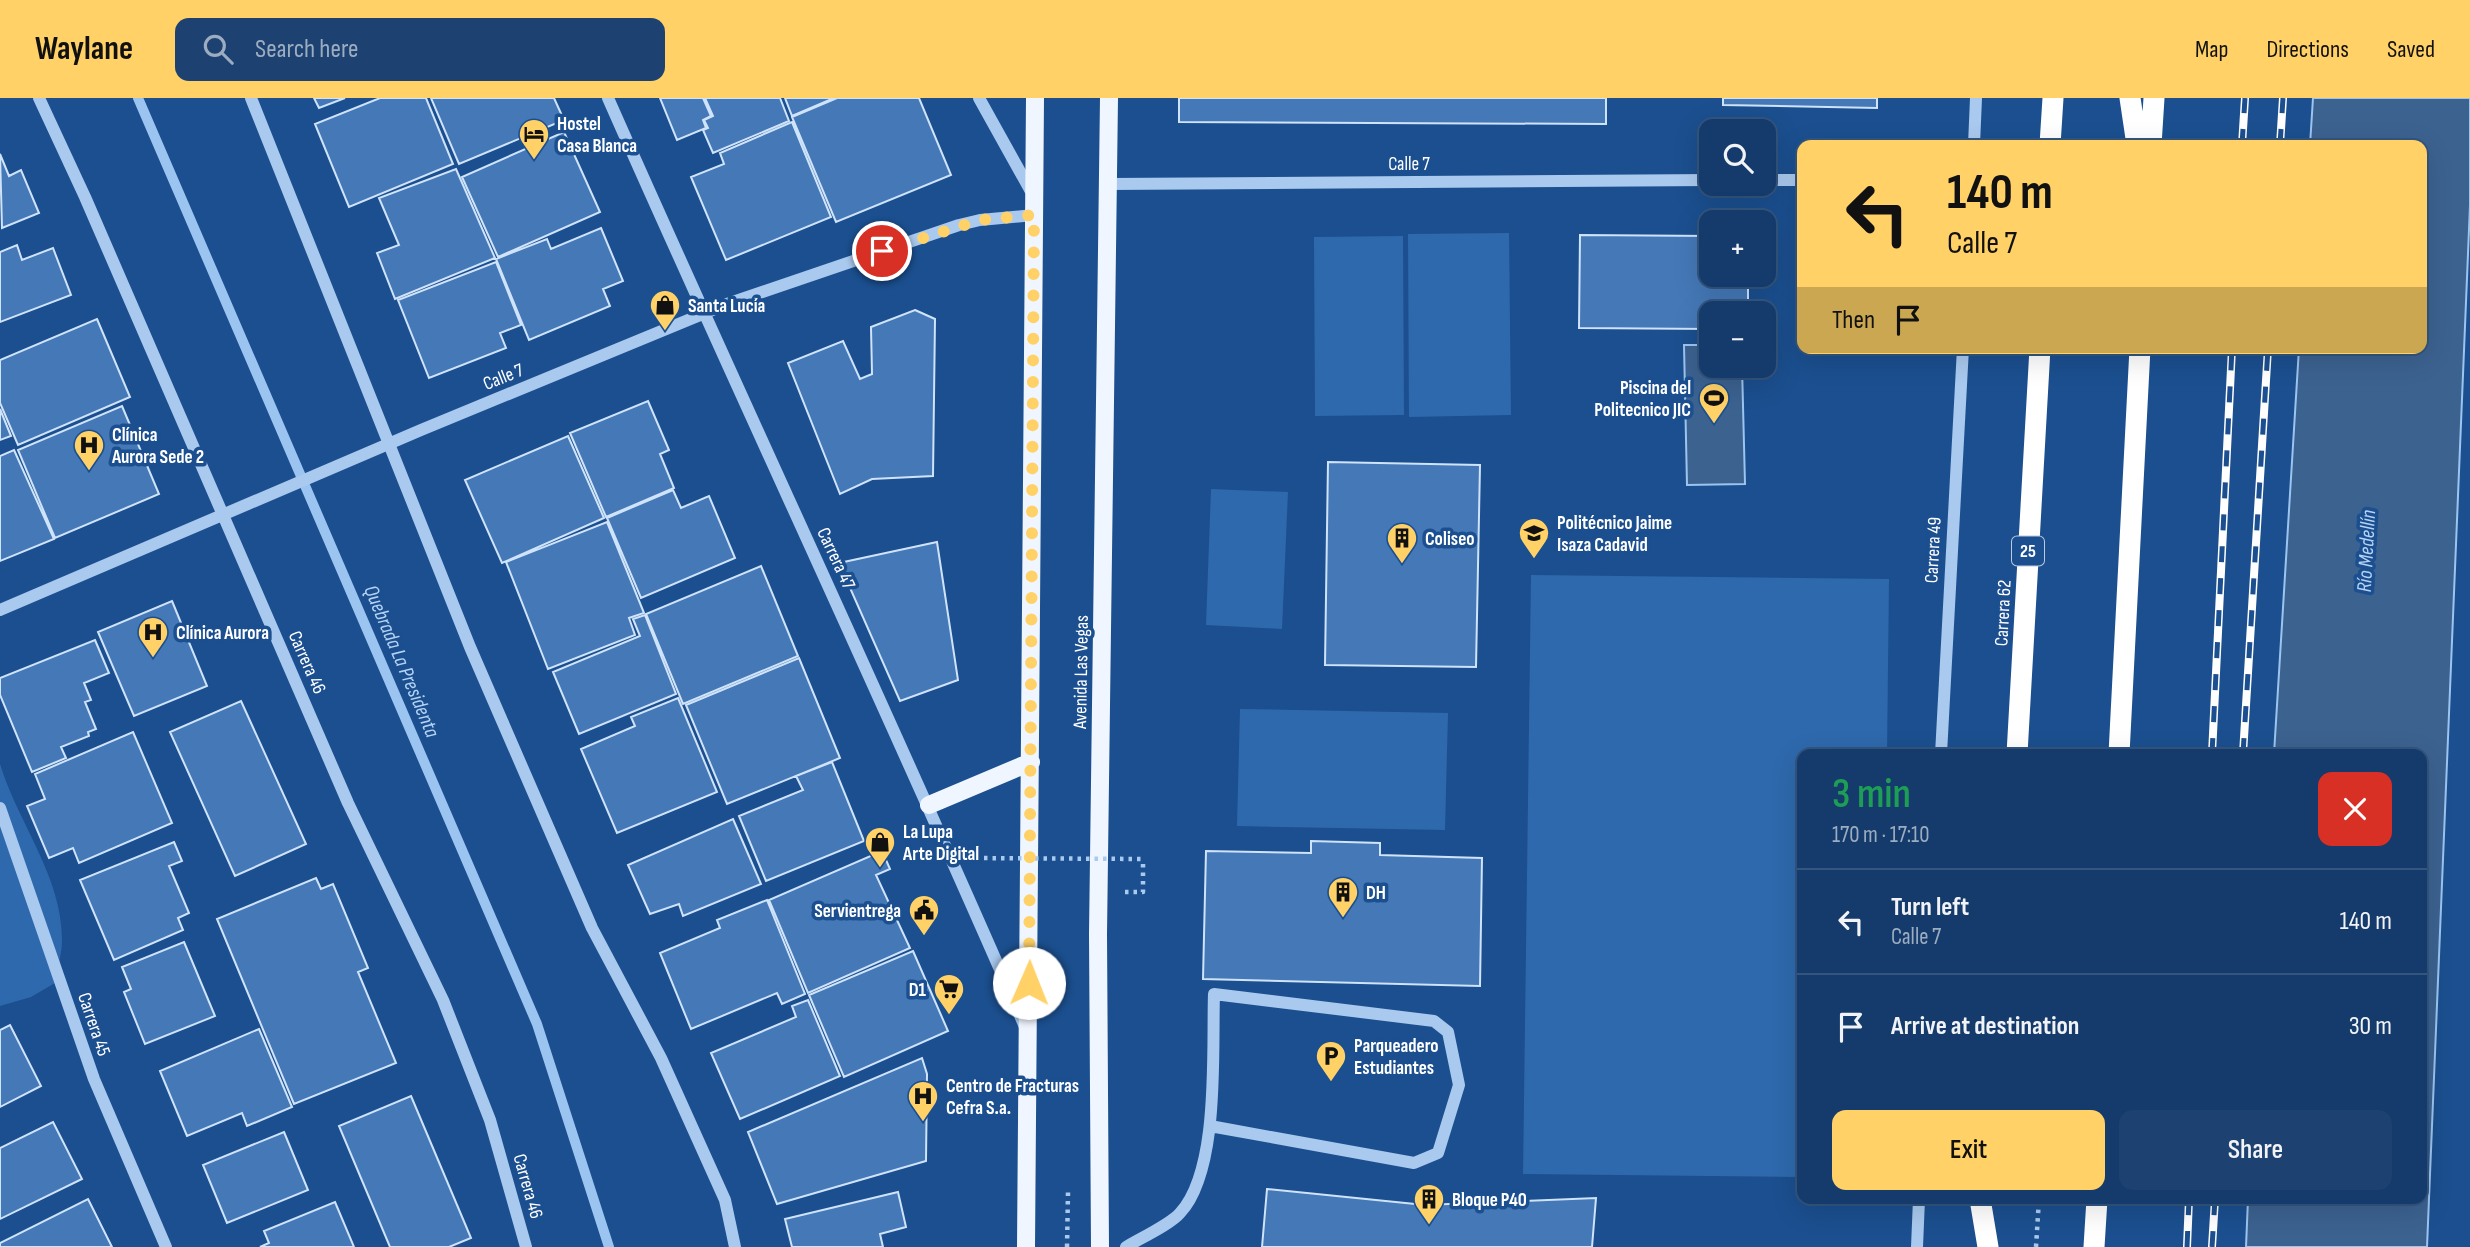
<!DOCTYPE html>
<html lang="en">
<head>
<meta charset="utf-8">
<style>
  :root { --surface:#143b6b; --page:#1d4271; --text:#f1f3f6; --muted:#9dadc1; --line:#33557e; --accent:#ffd166 }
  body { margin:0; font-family:"Sofia Sans Condensed",sans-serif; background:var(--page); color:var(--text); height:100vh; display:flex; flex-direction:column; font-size:26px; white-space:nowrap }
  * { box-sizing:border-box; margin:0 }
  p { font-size:23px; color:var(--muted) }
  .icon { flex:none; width:38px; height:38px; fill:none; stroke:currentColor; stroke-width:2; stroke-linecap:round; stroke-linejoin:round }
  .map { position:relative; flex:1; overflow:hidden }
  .details { position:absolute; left:1797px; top:651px; width:630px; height:455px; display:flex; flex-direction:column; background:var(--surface); border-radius:14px; box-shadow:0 7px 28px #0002,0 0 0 2px var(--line) }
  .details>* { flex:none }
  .top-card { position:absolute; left:1797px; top:42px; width:630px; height:214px; border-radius:14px; box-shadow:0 7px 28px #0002,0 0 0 2px var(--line); background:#ffd166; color:#111; overflow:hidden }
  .buttons { position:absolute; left:1699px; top:21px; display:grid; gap:14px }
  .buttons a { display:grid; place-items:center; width:77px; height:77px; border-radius:14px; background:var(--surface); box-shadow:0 7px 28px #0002,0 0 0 2px var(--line); font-size:35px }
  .pin { position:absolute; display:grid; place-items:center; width:60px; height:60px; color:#fff; margin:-30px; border:4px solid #fff; border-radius:50%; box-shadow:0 2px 7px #0007 }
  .me { position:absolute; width:77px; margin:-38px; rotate:1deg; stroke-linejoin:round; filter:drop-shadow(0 0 5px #0008) }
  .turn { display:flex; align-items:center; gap:24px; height:147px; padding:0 35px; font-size:32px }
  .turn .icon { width:91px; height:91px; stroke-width:2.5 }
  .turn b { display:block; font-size:49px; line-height:60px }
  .then { display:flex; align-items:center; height:66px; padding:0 35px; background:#0003; gap:14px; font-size:26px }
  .round { display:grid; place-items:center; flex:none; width:74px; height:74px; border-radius:14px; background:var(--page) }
  .head { display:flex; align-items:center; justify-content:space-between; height:119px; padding:0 35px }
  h1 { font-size:42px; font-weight:600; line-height:52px; color:#1e9e55 }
  .primary-button { display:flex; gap:14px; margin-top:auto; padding:14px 35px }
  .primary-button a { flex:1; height:80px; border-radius:14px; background:var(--accent); color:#111; font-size:28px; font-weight:600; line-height:80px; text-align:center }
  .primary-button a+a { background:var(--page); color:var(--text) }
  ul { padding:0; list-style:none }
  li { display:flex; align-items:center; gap:21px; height:105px; padding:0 35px; border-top:2px solid var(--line) }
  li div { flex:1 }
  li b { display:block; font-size:26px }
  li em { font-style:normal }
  header { display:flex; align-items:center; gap:42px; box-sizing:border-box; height:98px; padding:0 35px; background:var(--accent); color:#111 }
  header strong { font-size:33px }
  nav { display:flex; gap:38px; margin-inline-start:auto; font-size:24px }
  .search { width:490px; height:63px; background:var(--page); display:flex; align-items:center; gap:18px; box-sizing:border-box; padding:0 24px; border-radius:14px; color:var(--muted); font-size:26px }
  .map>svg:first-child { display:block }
  .green { fill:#2e69ad }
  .water { fill:#3c6290; stroke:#9cc4f0; stroke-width:2 }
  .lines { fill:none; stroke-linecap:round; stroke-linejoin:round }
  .stream { stroke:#9cc4f0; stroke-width:10 }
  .building { fill:#4478b7; stroke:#cfe3fa; stroke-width:2 }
  .path { stroke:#a9c9ee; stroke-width:4.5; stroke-dasharray:3.5 5; stroke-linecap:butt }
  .minor { stroke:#a9c9ee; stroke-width:12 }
  .major { stroke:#f0f6ff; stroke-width:18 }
  .highway { stroke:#fff; stroke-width:21 }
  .rail-casing { stroke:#fff; stroke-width:8 }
  .rail { stroke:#1b4f8f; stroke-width:5; stroke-dasharray:16; stroke-linecap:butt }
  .path-bridge { stroke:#a9c9ee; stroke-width:4.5; stroke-dasharray:3.5 5; stroke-linecap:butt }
  .route { stroke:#ffd166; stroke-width:12; stroke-dasharray:0 21.6 }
  .labels { text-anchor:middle; stroke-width:7; stroke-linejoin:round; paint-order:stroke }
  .shield { fill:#1b4f8f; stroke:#bbcadd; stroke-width:2 }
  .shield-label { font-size:18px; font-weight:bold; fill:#fff }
  .poi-label { font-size:19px; font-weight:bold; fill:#fff; stroke:#1b4f8f; text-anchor:start }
  .street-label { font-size:19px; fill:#fff; stroke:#1b4f8f }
  .water-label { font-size:21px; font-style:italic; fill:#b5d3f5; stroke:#1b4f8f }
</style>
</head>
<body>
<header>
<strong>Waylane</strong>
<div class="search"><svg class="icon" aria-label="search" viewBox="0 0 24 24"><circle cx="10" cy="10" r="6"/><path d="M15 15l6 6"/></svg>Search here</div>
<nav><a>Map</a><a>Directions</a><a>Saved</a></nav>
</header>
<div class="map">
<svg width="2470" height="1149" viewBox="0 0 2470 1149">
  <rect width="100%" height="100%" fill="#1b4f8f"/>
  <!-- green -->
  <path class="green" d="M 1509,135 L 1511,317 L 1409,319 L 1408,136 Z
    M 1403,138 L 1404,317 L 1315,318 L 1314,139 Z
    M 1211,391 L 1288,394 L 1282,531 L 1206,527 Z
    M 1531,477 L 1889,481 L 1887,656 L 1802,656 L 1802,1079 L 1523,1076 Z
    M 1240,611 L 1448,615 L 1445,732 L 1237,728 Z
    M 0,666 C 18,725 62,778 62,842 C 62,856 57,871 55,885 L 31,899 L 0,908 Z"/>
  <!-- water -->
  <path class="water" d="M 2313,0 L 2470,0 L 2470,107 L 2427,1149 L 2246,1149 L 2248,1101 L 2422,1101 L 2422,656 L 2274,656 L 2299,250 L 2422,250 L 2422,47 L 2310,47 Z
    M 1684,247 L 1711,247 L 1712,268 L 1742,268 L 1745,386 L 1687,387 Z"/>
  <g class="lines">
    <!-- stream -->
    <path class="stream" d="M 138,0 L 537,926 L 609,1149"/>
  </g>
  <!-- building -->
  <path class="building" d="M 314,0 L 345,0 L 319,10 Z
    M 380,0 L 426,0 L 453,66 L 349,109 L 315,26 Z
    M 431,0 L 554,0 L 564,22 L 459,66 Z
    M 660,0 L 703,0 L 711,18 L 703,22 L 706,30 L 677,42 Z
    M 705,0 L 780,0 L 789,23 L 713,55 L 703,32 L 708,30 L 704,22 L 713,18 Z
    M 785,0 L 834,0 L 792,18 Z
    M 837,0 L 919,0 L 951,77 L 836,124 L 792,19 Z
    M 1179,0 L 1606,0 L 1606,26 L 1179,24 Z
    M 1723,0 L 1877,0 L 1877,10 L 1723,7 Z
    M 792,24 L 831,119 L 726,162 L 691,79 L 724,66 L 720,55 Z
    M 564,34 L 600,114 L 498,159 L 462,79 Z
    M 0,56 L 9,78 L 21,72 L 39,115 L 2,130 Z
    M 456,71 L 495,160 L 395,201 L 377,155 L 399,147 L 379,100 Z
    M 601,130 L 623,183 L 603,191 L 610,208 L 529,242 L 496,161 L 547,141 L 551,151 Z
    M 1580,137 L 1712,138 L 1712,177 L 1748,177 L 1748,215 L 1712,215 L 1712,231 L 1579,230 Z
    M 17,147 L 22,162 L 53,150 L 71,197 L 0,224 L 0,154 Z
    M 496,164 L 521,227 L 500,235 L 506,250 L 429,280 L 398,202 Z
    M 915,212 L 935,221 L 933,378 L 872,381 L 840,396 L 788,265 L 843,243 L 860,281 L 872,276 L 871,229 Z
    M 97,221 L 130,299 L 18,347 L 0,305 L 0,262 Z
    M 648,303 L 669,352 L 660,356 L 674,390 L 606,419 L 570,335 Z
    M 122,308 L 159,396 L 55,440 L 18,352 Z
    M 0,311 L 11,338 L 0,342 Z
    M 568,338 L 604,420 L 502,465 L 465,382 Z
    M 14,352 L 54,441 L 0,463 L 0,358 Z
    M 1328,364 L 1480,367 L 1476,569 L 1325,567 Z
    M 673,392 L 681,410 L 709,398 L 735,460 L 641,500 L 607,420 Z
    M 607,424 L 644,515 L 629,520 L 635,537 L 548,571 L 506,464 Z
    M 937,444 L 958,582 L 900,603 L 839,465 Z
    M 761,468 L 798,558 L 683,606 L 646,516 Z
    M 172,503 L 207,588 L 134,618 L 98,534 Z
    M 645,517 L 676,596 L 579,636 L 553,574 L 640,538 L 633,521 Z
    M 95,542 L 109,575 L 84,585 L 91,602 L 85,604 L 96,631 L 88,634 L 89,638 L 61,649 L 66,660 L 32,674 L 0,597 L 0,580 Z
    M 799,560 L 840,660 L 727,706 L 686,607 Z
    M 678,600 L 717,694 L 617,735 L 581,651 L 635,628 L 631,619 Z
    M 241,603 L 306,746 L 235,778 L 170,634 Z
    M 133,634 L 172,725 L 79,765 L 73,750 L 49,760 L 27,708 L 45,701 L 35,676 Z
    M 832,664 L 864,743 L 766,783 L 739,718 L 803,692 L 796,678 Z
    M 733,721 L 761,786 L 683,818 L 679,806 L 650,816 L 628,767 Z
    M 1311,743 L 1380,745 L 1380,757 L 1482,760 L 1480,888 L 1203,881 L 1206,753 L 1311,755 Z
    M 174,744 L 182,763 L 169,768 L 189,815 L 178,820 L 183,832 L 114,862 L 80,782 Z
    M 882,753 L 890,771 L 876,777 L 910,850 L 808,895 L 769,802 Z
    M 316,780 L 321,791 L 333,786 L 368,870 L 358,874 L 396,965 L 294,1006 L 217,821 Z
    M 767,802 L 805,896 L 782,906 L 777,895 L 691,931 L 660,855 L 720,830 L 717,822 Z
    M 184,844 L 215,918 L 145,946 L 124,894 L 131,891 L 122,869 Z
    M 913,853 L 948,933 L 844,979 L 809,897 Z
    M 808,902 L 840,978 L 740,1021 L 711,955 L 796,919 L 792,908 Z
    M 10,927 L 41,988 L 0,1009 L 0,932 Z
    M 259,931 L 292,1009 L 247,1028 L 242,1015 L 187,1038 L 160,973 Z
    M 922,960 L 927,976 L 926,1063 L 777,1106 L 748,1034 Z
    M 411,998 L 471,1140 L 449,1149 L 390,1149 L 339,1028 Z
    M 53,1024 L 82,1081 L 0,1121 L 0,1050 Z
    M 284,1034 L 308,1092 L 227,1125 L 203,1067 Z
    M 1267,1091 L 1425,1107 L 1596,1100 L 1592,1149 L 1262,1149 Z
    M 898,1094 L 906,1129 L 880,1136 L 883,1149 L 792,1149 L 785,1121 Z
    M 88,1101 L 112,1149 L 0,1149 L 0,1145 Z
    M 335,1104 L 354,1149 L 260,1149 L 269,1145 L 264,1133 Z"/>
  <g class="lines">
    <!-- path -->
    <path class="path" d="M 1125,794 L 1143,794 L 1143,761
      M 1067,1149 L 1068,1094
      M 2036,1149 L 2039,1101"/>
    <!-- minor -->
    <path class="minor" d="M 39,0 L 85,99 L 348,705 L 443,902 L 490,1022 L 526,1149
      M 251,0 L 470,549 L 592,830 L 661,960 L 725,1102 L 735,1149
      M 608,0 C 745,310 890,617 1025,929
      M 979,0 L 1033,97
      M 1974,47 L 1976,0
      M 1764,82 L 1802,82
      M 1108,86 L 1712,82
      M 0,512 L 421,332 L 727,206 L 959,127 L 980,122 L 1034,117
      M 1941,656 L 1963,250
      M 0,710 L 94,981 L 166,1149
      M 1126,1149 C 1139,1141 1171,1126 1180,1115 C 1220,1072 1212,953 1214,896 L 1434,923 L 1448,934 L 1459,987 L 1438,1055 L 1414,1065 L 1210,1028
      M 1917,1149 L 1919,1101"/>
    <!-- major -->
    <path class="major" d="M 929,707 L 1031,664
      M 1026,1149 L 1035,0
      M 1100,1149 L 1098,836 L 1109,0"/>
    <!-- highway -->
    <path class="highway" d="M 2130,0 L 2137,47
      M 2050,47 L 2053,0
      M 2151,47 L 2154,0
      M 2017,656 L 2040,250
      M 2119,656 L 2140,250
      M 1980,1101 L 1988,1149
      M 2094,1149 L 2097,1101"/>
    <!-- rail casing -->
    <g class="rail-casing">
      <path id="rail" d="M 2242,47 L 2245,0
        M 2280,47 L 2283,0
        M 2212,656 L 2232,250
        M 2243,656 L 2268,250
        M 2187,1149 L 2189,1101
        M 2212,1149 L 2215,1101"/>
    </g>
    <!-- rail -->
    <use href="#rail" class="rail"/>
    <!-- path-bridge -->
    <path class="path-bridge" d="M 967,760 L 1143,761"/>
  </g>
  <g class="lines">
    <!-- route -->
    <path class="route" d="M 882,153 L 980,122 L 1034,117 L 1029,885"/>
  </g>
  <!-- icons -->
  <defs>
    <g id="hotel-pin" transform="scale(1.575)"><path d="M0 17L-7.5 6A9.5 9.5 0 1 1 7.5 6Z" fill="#ffd166" stroke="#1b4f8f"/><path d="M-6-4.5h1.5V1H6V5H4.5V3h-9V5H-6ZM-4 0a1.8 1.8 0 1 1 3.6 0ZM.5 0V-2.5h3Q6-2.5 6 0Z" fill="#111"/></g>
    <g id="shop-pin" transform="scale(1.575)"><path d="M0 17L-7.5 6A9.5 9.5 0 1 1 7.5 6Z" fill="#ffd166" stroke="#1b4f8f"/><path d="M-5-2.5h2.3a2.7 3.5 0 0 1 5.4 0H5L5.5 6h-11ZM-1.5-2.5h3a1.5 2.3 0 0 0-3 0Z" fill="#111"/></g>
    <g id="stadium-pin" transform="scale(1.575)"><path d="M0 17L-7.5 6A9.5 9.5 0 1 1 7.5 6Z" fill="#ffd166" stroke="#1b4f8f"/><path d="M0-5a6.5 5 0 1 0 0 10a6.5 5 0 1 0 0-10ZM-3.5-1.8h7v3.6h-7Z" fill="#111"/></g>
    <g id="hospital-pin" transform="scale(1.575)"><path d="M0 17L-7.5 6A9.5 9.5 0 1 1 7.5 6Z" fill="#ffd166" stroke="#1b4f8f"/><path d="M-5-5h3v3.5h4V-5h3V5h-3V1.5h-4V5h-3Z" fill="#111"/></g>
    <g id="university-pin" transform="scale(1.575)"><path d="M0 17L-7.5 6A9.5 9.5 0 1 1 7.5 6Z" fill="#ffd166" stroke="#1b4f8f"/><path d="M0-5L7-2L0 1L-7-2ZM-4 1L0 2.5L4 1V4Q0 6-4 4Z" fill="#111"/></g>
    <g id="building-pin" transform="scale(1.575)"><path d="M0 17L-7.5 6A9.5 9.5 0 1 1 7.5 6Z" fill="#ffd166" stroke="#1b4f8f"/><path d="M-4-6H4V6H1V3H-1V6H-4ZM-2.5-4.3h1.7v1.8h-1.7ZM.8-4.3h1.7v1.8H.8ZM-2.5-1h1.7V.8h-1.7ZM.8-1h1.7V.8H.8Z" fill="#111"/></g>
    <g id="civic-pin" transform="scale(1.575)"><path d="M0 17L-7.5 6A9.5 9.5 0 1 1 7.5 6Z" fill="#ffd166" stroke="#1b4f8f"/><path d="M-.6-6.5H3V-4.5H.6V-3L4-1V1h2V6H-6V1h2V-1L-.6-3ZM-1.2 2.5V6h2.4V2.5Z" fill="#111"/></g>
    <g id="supermarket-pin" transform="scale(1.575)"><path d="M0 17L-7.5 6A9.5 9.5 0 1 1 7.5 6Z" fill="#ffd166" stroke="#1b4f8f"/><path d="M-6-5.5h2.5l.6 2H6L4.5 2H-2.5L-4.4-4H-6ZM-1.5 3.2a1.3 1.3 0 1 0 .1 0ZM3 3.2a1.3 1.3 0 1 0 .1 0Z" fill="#111"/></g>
    <g id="parking-pin" transform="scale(1.575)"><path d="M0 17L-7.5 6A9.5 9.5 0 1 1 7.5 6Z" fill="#ffd166" stroke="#1b4f8f"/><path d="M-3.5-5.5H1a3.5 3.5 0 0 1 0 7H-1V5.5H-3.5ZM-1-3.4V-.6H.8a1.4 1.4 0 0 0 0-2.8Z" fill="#111"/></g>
  </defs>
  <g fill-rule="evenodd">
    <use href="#hotel-pin" x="534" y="36"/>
    <use href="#shop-pin" x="665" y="207"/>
    <use href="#stadium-pin" x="1714" y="300"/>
    <use href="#hospital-pin" x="89" y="347"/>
    <use href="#university-pin" x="1534" y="435"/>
    <use href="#building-pin" x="1402" y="440"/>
    <use href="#hospital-pin" x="153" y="534"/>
    <use href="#shop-pin" x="880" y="744"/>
    <use href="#building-pin" x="1343" y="794"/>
    <use href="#civic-pin" x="924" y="812"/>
    <use href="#supermarket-pin" x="949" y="891"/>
    <use href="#parking-pin" x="1331" y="958"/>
    <use href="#hospital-pin" x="923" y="998"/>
    <use href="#building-pin" x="1429" y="1101"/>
  </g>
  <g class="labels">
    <!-- shield labels -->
    <rect class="shield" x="2012" y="438.5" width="32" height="29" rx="5"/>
    <g class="shield-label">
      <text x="2028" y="459">25</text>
    </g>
    <!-- poi labels -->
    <g class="poi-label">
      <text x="557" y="32">Hostel<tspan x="557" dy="22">Casa Blanca</tspan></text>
      <text x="688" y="214">Santa Lucía</text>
      <text x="1691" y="296" text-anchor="end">Piscina del<tspan x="1691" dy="22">Politecnico JIC</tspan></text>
      <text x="112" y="343">Clínica<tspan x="112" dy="22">Aurora Sede 2</tspan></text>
      <text x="1557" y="431">Politécnico Jaime<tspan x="1557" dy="22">Isaza Cadavid</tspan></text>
      <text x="1425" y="447">Coliseo</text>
      <text x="176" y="541">Clínica Aurora</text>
      <text x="903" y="740">La Lupa<tspan x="903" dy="22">Arte Digital</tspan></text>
      <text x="1366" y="801">DH</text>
      <text x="901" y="819" text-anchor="end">Servientrega</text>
      <text x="926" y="898" text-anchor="end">D1</text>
      <text x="1354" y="954">Parqueadero<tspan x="1354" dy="22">Estudiantes</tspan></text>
      <text x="946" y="994">Centro de Fracturas<tspan x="946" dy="22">Cefra S.a.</tspan></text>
      <text x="1452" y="1108">Bloque P40</text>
    </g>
    <!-- street labels -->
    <g class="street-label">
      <text x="1409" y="72">Calle 7</text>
      <text transform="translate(503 278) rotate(-22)" y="7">Calle 7</text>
      <text transform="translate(1932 452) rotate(-87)" y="7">Carrera 49</text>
      <text transform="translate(837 460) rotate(65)" y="7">Carrera 47</text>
      <text transform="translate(2002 515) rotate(-87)" y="7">Carrera 62</text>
      <text transform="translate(308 564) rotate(66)" y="7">Carrera 46</text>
      <text transform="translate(1080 574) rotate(-89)" y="7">Avenida Las Vegas</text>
      <text transform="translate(95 926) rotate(71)" y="7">Carrera 45</text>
      <text transform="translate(529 1088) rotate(74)" y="7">Carrera 46</text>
    </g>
    <!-- water labels -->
    <g class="water-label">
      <text transform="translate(2366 453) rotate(-87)" y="7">Río Medellín</text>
      <text transform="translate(402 563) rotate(67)" y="7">Quebrada La Presidenta</text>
    </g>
  </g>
</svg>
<div class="buttons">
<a><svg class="icon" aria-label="search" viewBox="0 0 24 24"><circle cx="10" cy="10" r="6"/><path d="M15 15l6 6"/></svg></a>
<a>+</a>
<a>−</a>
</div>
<div class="pin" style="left:882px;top:153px;background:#d93025"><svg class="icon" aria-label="arrive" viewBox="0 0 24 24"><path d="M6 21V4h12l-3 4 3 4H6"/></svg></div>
<svg class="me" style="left:1029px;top:885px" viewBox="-20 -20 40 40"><circle r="19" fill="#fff"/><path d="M0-13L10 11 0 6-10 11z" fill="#ffd166"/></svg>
<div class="top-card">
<div class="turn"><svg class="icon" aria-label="left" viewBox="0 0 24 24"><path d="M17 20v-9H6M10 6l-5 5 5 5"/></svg><div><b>140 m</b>Calle 7</div></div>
<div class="then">Then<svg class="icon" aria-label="arrive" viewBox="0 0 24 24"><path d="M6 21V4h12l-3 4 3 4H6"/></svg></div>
</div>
<section class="details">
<div class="head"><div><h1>3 min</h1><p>170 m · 17:10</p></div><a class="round" style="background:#d93025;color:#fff"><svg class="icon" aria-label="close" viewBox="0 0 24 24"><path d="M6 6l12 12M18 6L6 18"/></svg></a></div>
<ul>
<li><svg class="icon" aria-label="left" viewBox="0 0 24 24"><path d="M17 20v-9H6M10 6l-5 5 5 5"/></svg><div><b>Turn left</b><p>Calle 7</p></div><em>140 m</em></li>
<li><svg class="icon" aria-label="arrive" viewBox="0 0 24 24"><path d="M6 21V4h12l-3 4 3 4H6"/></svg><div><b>Arrive at destination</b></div><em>30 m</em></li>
</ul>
<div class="primary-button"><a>Exit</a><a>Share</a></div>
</section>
</div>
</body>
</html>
